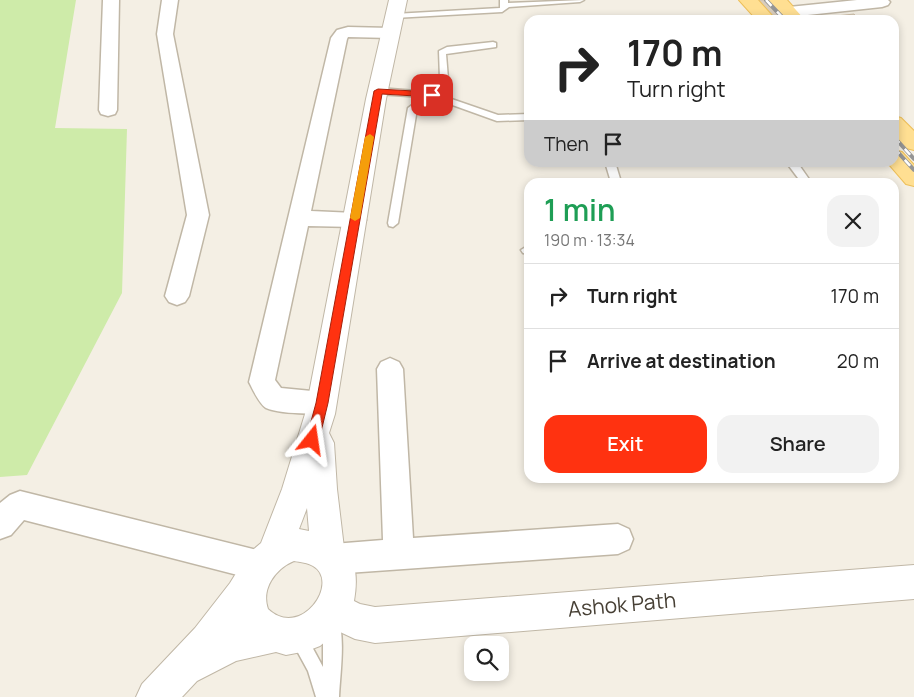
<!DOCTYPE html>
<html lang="en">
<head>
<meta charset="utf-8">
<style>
  :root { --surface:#fff; --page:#f2f2f2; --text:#222; --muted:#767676; --line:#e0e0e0; --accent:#ff3210 }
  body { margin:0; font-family:Manrope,sans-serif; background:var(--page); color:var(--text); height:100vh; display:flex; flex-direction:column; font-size:19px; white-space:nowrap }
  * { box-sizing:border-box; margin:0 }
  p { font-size:16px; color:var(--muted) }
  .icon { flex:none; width:28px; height:28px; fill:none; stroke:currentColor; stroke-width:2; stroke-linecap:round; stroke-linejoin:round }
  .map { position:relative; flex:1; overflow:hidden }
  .details { position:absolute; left:524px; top:178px; width:375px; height:305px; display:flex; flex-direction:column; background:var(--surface); border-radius:15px; box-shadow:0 2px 8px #0003 }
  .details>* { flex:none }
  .banner { position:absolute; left:524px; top:15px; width:375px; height:152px; border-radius:15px; box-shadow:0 2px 8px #0003; background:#fff; color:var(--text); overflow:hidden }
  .tools { position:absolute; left:464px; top:636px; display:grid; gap:10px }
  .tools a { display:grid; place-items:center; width:45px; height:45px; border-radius:10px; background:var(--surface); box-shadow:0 2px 8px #0003; font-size:25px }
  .pin { position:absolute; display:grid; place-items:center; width:42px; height:42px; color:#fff; margin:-21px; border-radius:10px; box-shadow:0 2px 8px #0006 }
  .me { position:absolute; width:55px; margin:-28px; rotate:15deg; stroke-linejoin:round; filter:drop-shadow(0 0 4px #0008) }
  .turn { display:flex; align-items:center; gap:18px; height:105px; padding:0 20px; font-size:22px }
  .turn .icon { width:65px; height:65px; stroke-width:2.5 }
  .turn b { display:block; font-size:35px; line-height:42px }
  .then { display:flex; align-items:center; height:48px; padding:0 20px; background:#0003; gap:10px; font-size:19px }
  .round { display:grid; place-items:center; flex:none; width:52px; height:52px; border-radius:15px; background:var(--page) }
  .overview { display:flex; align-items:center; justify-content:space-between; height:85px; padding:0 20px }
  h1 { font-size:30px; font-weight:600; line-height:38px; color:#1e9e55 }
  .cta { display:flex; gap:10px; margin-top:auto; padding:10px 20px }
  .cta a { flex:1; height:58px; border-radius:15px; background:var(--accent); color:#fff; font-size:20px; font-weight:600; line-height:58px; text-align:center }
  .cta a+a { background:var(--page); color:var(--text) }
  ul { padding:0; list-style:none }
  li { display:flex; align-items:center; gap:15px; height:65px; padding:0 20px; border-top:1px solid var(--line) }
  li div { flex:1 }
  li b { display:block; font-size:19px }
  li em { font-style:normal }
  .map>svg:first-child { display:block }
  .green { fill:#ceeba9 }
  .building { fill:#d9cdbc; stroke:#d1c2ab }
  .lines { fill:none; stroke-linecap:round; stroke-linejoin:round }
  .service-casing { stroke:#c0b7a6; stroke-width:3 }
  .minor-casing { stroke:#c0b7a6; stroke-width:3 }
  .tertiary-casing { stroke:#c0b7a6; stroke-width:2 }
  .primary-casing { stroke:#edbf59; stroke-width:2 }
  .service { fill:#fff; fill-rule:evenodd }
  .minor { fill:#fff; fill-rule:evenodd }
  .tertiary { fill:#fff; fill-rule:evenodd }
  .primary { fill:#ffdf92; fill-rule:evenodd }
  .rail-casing { stroke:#959595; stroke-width:4 }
  .rail { stroke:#fff; stroke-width:2.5; stroke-dasharray:8; stroke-linecap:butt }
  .route { fill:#ff3210; stroke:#a6200a }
  .slow { fill:#f59e0b }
  .labels { text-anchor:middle; stroke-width:4.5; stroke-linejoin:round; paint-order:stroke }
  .near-street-label { font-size:21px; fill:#463f34; stroke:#fff }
</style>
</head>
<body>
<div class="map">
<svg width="914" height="697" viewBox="0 0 914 697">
  <rect width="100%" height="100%" fill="#f4efe4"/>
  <!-- green -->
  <path class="green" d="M 0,0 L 76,0 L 55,128 L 127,129 L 122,293 L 27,475 L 0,477 Z"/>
  <!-- building -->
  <path class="building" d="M 746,0 L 773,0 L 791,20 L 764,20 Z
    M 854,14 L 860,20 L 800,20 Z"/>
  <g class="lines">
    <!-- service casing -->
    <g class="service-casing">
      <path id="service" d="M 500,0 L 508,0 L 508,3 L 584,0 L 580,2 L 509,7 L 502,12 L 394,18 L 390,16 L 394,14 L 500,8 Z
        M 493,42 L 496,43 L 496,47 L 446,54 L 448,79 L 437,94 L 498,115 L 529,114 L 529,120 L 497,121 L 433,98 L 417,109 L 398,223 L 393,227 L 389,226 L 388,223 L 408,108 L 423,97 L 378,94 L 374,91 L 378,88 L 430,92 L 440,79 L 439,51 L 447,47 Z
        M 605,162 L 615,162 L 621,182 L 611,182 Z
        M 786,162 L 797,162 L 811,182 L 801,182 Z
        M 529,245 L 529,254 L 523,253 L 521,250 Z
        M 331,612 L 337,614 C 346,637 340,673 339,697 L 316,697 L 308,671 L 290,638 L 292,632 L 298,630 L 304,632 L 323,667 L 323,620 L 325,614 Z"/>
    </g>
    <!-- minor casing -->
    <g class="minor-casing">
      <path id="minor" d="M 103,0 L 119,0 L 117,110 L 115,114 L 108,116 L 101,114 L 99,110 Z
        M 162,0 L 178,0 L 173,34 L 209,215 L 189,296 L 185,302 L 177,305 L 169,302 L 165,296 L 187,215 L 157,34 Z
        M 857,0 L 888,0 L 890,2 L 888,5 L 882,7 L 789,17 L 783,15 L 781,12 L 783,9 L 789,7 Z
        M 348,27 L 391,28 L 397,30 L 399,33 L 397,36 L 391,38 L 348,37 L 347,39 L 311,211 L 355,213 L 363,215 L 366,220 L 363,225 L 355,227 L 308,226 L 275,380 L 281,388 L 322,392 L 331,395 L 335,403 L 331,411 C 319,415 278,414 266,408 C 259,403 253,390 249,382 L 331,38 L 337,30 Z
        M 390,358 L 399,362 L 403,369 L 413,538 L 618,524 L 629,529 L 633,539 L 629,549 L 618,554 L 333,574 L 322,570 L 318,559 L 322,548 L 333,544 L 383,540 L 377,369 L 381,362 Z
        M 20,491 L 261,551 L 272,555 L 276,566 L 272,577 L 261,581 L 24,520 L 11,535 L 0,539 L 0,503 L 10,495 Z"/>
    </g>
    <!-- tertiary casing -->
    <g class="tertiary-casing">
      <path id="tertiary" d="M 389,0 L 407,0 L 386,99 L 335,414 L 329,433 L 334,443 L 337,489 L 344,548 C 358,561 357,584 354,601 L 360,604 L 375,607 L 914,565 L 914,599 L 375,643 L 355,639 L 338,631 L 320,646 L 307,651 L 286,655 L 276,652 L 236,661 L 197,681 L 182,697 L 136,697 L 142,684 L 195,628 L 230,583 L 248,554 L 261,543 L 282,489 L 305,414 L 366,99 ZM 307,508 L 309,531 L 299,529 ZM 294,561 C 300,562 308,563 313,566 C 341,582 301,640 268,609 C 261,589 275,569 294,561 Z"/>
    </g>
    <!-- primary casing -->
    <g class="primary-casing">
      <path id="primary" d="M 739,0 L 758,0 L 776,20 L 757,20 Z
        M 768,0 L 787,0 L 805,20 L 786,20 Z
        M 894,116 L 901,118 L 914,131 L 914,150 L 906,148 L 894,134 Z
        M 894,150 L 902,152 L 914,165 L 914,186 L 906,184 L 887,162 L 894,162 Z"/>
    </g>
    <!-- service -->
    <use href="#service" class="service"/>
    <!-- minor -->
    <use href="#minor" class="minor"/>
    <!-- tertiary -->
    <use href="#tertiary" class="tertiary"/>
    <!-- primary -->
    <use href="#primary" class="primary"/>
    <!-- rail casing -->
    <g class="rail-casing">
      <path id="rail" d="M 766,0 L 785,20
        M 894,137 L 914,159
        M 894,148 L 914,170"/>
    </g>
    <!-- rail -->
    <use href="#rail" class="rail"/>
  </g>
  <!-- route -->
  <path class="route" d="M 378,89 L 432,92 L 436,95 L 432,97 L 382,94 L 328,403 L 319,440 L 317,444 L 312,446 L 308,444 L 306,440 L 316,403 L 374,91 Z"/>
  <!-- slow -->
  <path class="slow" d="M 370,134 L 374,137 L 360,218 L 355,221 L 350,218 L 365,137 Z"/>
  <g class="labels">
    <!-- near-street labels -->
    <g class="near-street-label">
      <text transform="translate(622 605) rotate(-5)" y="7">Ashok Path</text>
    </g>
  </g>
</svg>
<div class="tools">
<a><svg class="icon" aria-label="search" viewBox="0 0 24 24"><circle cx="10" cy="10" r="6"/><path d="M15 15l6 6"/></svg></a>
</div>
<div class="pin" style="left:432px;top:95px;background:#d93025"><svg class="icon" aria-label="arrive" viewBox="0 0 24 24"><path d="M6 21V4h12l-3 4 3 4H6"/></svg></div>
<svg class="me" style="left:312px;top:440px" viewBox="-20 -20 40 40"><path d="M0-17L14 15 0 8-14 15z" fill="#ff3210" stroke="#fff" stroke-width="4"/></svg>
<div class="banner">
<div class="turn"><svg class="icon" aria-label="right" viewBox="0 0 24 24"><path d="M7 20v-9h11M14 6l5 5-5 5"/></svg><div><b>170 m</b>Turn right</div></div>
<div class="then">Then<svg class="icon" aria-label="arrive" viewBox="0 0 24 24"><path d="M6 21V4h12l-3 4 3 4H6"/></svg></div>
</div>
<section class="details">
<div class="overview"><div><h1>1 min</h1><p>190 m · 13:34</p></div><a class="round"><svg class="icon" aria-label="close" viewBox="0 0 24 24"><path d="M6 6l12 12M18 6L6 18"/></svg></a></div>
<ul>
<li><svg class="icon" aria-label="right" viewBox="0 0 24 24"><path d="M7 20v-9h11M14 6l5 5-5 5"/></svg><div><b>Turn right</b></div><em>170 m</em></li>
<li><svg class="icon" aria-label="arrive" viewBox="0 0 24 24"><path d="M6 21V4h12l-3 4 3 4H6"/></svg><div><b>Arrive at destination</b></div><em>20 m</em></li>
</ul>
<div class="cta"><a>Exit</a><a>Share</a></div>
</section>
</div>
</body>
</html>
